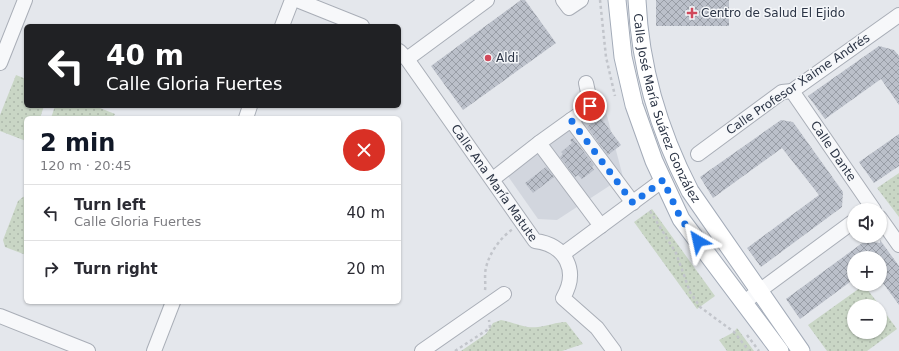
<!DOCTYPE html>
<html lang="en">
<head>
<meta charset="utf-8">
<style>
  :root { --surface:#fff; --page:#f7f7f7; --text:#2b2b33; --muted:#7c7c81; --line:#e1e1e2; --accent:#111827 }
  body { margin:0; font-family:"DejaVu Sans",sans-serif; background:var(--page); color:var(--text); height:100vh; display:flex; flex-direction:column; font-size:15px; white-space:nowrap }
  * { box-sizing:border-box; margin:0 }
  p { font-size:13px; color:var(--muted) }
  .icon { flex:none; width:22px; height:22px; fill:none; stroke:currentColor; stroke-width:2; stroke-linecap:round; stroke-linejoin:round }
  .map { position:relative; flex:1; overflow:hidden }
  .drawer { position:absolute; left:24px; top:116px; width:377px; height:188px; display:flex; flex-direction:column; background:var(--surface); border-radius:6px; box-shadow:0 1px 3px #0004 }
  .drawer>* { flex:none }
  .top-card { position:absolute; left:24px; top:24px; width:377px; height:84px; border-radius:6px; box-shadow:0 1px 3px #0004; background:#202124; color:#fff; overflow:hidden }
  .controls { position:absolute; left:847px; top:203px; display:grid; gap:8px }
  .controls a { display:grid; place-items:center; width:40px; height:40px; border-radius:50%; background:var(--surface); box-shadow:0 1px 3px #0004; font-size:20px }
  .pin { position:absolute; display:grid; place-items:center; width:34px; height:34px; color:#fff; margin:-17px; border:2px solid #fff; border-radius:50%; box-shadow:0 1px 4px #0007 }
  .me { position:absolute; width:44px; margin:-22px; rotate:324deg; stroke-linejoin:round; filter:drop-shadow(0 0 3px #0008) }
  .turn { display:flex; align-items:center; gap:14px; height:84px; padding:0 16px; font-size:18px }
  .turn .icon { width:52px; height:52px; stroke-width:2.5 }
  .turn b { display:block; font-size:28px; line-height:34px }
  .round { display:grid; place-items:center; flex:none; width:42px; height:42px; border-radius:21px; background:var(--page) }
  .summary { display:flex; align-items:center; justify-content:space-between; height:68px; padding:0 16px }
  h1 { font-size:24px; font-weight:700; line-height:30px; color:var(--accent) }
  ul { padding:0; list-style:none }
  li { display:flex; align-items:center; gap:12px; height:56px; padding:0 16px; border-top:1px solid var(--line) }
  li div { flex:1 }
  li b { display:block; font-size:15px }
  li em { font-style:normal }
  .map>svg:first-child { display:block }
  .built { fill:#d2d6de }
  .grass { fill:url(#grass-dots) }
  .building { fill:url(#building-cross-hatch) }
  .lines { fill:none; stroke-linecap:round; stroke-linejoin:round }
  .minor-casing { stroke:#a9aeb7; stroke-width:16 }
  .major-casing { stroke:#a3abb8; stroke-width:19 }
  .path { stroke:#c2c5cb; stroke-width:2.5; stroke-dasharray:3 3; stroke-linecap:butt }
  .minor { stroke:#f7f8fa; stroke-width:14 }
  .major { stroke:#fff; stroke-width:17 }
  .route { stroke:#1a73e8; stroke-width:7; stroke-dasharray:0 12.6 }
  .poi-dot { fill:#d1495b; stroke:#f4f6f9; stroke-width:1.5 }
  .labels { text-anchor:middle; stroke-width:3; stroke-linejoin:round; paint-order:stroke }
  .poi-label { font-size:12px; fill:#2b3445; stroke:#f4f6f9; text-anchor:start }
  .street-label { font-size:12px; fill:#2b3445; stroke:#f4f6f9 }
</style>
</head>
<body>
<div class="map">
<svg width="899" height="351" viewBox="0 0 899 351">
  <defs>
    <pattern id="grass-dots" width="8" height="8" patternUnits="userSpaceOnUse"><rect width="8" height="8" fill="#c9d6c5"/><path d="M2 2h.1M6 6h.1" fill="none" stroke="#adb8ab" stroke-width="1.8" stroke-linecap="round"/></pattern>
    <pattern id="building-cross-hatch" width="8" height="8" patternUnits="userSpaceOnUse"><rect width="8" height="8" fill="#bbc0ca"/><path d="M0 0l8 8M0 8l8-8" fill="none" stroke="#989da6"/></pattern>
  </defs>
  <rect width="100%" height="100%" fill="#e4e7ec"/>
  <!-- built -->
  <path class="built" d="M 601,93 L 623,177 L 557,220 L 538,219 L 500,165 Z"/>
  <!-- grass -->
  <path class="grass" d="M 16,75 L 26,79 L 26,106 L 44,106 L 40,118 L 26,118 L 26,141 L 0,131 L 0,115 Z
    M 55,106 L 95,106 L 115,114 L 113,118 L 51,118 Z
    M 899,173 L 899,217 L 877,188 Z
    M 26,196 L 26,255 L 5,247 L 3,240 L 18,201 L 23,197 Z
    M 652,209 L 715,296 L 697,309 L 634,222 Z
    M 864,285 L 880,306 L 854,306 L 854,332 L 880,332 L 880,306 L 897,329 L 867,351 L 827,351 L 808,325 Z
    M 501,320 C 514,322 524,329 538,327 C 548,326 556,322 566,322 L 583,344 L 562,351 L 461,351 L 486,334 L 493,323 Z
    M 737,328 L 754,351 L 727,351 L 719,340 L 734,332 Z"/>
  <!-- building -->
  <path class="building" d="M 521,0 L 525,0 L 556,43 L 463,110 L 431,66 Z
    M 656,0 L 729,0 L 729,26 L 656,26 Z
    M 879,46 L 894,50 L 899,56 L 899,105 L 881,79 L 825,119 L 808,96 Z
    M 600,117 L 621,145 L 608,155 L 587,127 Z
    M 781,120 L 793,122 L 843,192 L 842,207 L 761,267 L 747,248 L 819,195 L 782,148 L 713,198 L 700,177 Z
    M 899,134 L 899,166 L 874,183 L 859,162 Z
    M 573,138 L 594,165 L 592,167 L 594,170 L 582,179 L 578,175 L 575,177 L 560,157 L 563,154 L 561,152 L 572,143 L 570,140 Z
    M 546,167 L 554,177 L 533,193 L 525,183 Z
    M 880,240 L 899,266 L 899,305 L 880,279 L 880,258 L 854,258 L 854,279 L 800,319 L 786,299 L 865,241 L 880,243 Z"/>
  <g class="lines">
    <!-- minor casing -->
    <g class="minor-casing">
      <g id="minor">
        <path d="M 297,0 L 362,26"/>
        <path d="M 563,0 L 569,8 L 581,0"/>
        <path d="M 282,26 L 292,0"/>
        <path id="s1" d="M 399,51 L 407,59 L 535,241 C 566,245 579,271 563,298 L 597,328 L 614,351"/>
        <path d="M 407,59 L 487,0"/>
        <path d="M 0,63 L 25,0"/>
        <path id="s2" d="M 792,91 L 874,210"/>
        <path d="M 246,118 L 250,106"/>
        <path d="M 571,120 L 591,106 L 586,83"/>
        <path d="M 698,154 L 782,92 L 792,91 L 899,15"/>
        <path d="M 493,179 L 539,143"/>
        <path d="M 880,218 L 899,245"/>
        <path d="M 601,226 L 539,143 L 571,120 L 633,203"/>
        <path d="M 563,254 L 663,180"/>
        <path d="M 751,297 L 854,221"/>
        <path d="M 0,316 L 88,351"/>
        <path d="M 154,351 L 173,302"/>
        <path d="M 422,351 L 504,294"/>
      </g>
    </g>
    <!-- major casing -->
    <g class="major-casing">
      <g id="major">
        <path d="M 617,0 L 623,57 L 634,105 L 654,161 L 681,219 L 780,351"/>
        <path id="s3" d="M 637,0 C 640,67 659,131 690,191 L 801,351"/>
      </g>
    </g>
    <!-- path -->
    <path class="path" d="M 600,0 L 606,57 L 615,96
      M 650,211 L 676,253 L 690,292 L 700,307 L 734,332 L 749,351
      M 485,290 C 486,283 484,275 486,268 C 489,253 501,237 513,229
      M 747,335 L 759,351
      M 455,351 L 490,328 L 489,320"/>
    <!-- minor -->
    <use href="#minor" class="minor"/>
    <!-- major -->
    <use href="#major" class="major"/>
  </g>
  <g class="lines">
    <!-- route -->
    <path class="route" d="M 590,106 L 571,120 L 633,203 L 663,180 L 681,219 L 698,241"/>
  </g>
  <!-- markers -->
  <g class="poi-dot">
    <path d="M690 7h4v4h4v4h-4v4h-4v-4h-4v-4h4z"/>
    <circle cx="488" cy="58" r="4"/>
  </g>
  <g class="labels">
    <!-- poi labels -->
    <g class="poi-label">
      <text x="701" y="17">Centro de Salud El Ejido</text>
      <text x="496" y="62">Aldi</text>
    </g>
    <!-- street labels -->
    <g class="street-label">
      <text transform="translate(798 84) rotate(-34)" y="4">Calle Profesor Xaime Andrés</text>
      <text dy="4" stroke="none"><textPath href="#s3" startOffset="113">Calle José María Suárez González</textPath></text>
      <text dy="4" stroke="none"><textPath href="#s2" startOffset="73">Calle Dante</textPath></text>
      <text dy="4" stroke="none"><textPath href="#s1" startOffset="163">Calle Ana María Matute</textPath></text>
    </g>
  </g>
</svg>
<div class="controls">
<a><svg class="icon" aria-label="sound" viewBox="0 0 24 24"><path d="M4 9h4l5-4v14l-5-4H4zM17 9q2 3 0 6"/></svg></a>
<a>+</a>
<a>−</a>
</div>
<div class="pin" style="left:590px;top:106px;background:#d93025"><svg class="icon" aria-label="arrive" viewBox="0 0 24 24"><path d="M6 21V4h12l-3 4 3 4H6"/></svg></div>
<svg class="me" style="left:698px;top:241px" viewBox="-20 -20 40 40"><path d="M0-17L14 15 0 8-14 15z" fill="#1a73e8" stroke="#fff" stroke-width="4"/></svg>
<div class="top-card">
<div class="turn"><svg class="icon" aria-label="left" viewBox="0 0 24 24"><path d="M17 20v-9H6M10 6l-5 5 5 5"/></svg><div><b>40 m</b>Calle Gloria Fuertes</div></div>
</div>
<section class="drawer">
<div class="summary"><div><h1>2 min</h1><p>120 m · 20:45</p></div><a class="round" style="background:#d93025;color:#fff"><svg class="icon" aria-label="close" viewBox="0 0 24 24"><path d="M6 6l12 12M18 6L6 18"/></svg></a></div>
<ul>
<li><svg class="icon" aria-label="left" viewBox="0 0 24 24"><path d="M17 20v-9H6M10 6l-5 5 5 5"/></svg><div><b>Turn left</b><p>Calle Gloria Fuertes</p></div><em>40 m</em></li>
<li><svg class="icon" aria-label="right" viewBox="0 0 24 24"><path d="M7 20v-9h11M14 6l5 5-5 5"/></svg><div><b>Turn right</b></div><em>20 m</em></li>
</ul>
</section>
</div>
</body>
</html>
